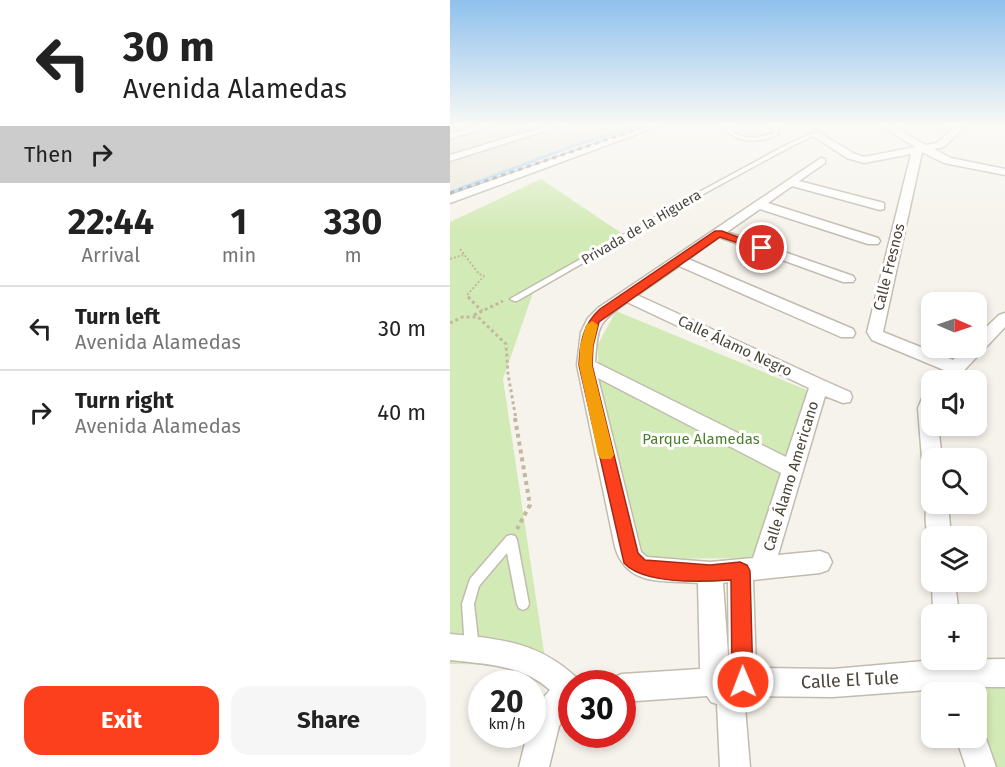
<!DOCTYPE html>
<html lang="en">
<head>
<meta charset="utf-8">
<style>
  :root { --surface:#fff; --page:#f6f6f6; --text:#222; --muted:#767676; --line:#e0e0e0; --accent:#fc3f1d }
  body { margin:0; font-family:"Fira Sans",sans-serif; background:var(--page); color:var(--text); height:100vh; display:flex; flex-direction:column; font-size:22px; white-space:nowrap }
  * { box-sizing:border-box; margin:0 }
  p { font-size:20px; color:var(--muted) }
  .icon { flex:none; width:33px; height:33px; fill:none; stroke:currentColor; stroke-width:2; stroke-linecap:round; stroke-linejoin:round }
  .map { position:relative; flex:1; overflow:hidden }
  .sheet { display:flex; flex-direction:column; background:var(--surface); width:450px }
  .sheet>* { flex:none }
  .banner { background:#fff; color:var(--text); overflow:hidden }
  .needle { width:39px; rotate:92deg }
  .fabs { position:absolute; left:471px; top:292px; display:grid; gap:12px }
  .fabs a { display:grid; place-items:center; width:66px; height:66px; border-radius:12px; background:var(--surface); box-shadow:0 3px 9px #0003; font-size:30px }
  .speed { position:absolute; left:18px; top:670px; display:flex; gap:12px; font-size:30px; font-weight:700; text-align:center }
  .speed>* { display:grid; place-content:center; width:78px; height:78px; border-radius:50%; background:var(--surface); box-shadow:0 3px 9px #0003; line-height:1 }
  .speed small { font-size:15px; font-weight:400 }
  .speed .limit { border:9px solid #d22; background:#fff; color:#111 }
  .pin { position:absolute; display:grid; place-items:center; width:51px; height:51px; color:#fff; margin:-26px; border:3px solid #fff; border-radius:50%; box-shadow:0 2px 6px #0007 }
  .me { position:absolute; width:66px; margin:-33px; rotate:359deg; stroke-linejoin:round; filter:drop-shadow(0 0 4px #0008) }
  .turn { display:flex; align-items:center; gap:21px; height:126px; padding:0 24px; font-size:27px }
  .turn .icon { width:78px; height:78px; stroke-width:2.5 }
  .turn b { display:block; font-size:42px; line-height:51px }
  .then { display:flex; align-items:center; height:57px; padding:0 24px; background:#0003; gap:12px; font-size:22px }
  .eta { display:flex; justify-content:space-evenly; align-items:center; height:102px; text-align:center }
  .eta b { font-size:36px; font-weight:700; line-height:42px }
  .button { display:flex; gap:12px; margin-top:auto; padding:12px 24px }
  .button a { flex:1; height:69px; border-radius:18px; background:var(--accent); color:#fff; font-size:24px; font-weight:700; line-height:69px; text-align:center }
  .button a+a { background:var(--page); color:var(--text) }
  ul { padding:0; list-style:none }
  li { display:flex; align-items:center; gap:18px; height:84px; padding:0 24px; border-top:2px solid var(--line) }
  li div { flex:1 }
  li b { display:block; font-size:22px }
  li em { font-style:normal }
  main { display:flex; flex:1; min-height:0 }
  .map>svg:first-child { display:block }
  .residential { fill:#eae5da }
  .green { fill:#d2eab5 }
  .lines { fill:none; stroke-linecap:round; stroke-linejoin:round }
  .stream { stroke:#a9d4f2; stroke-width:3 }
  .lane-casing { stroke:#c2bbae; stroke-width:3 }
  .street-casing { stroke:#c2bbae; stroke-width:3 }
  .path-far2 { stroke:#c4b79f; stroke-width:2; stroke-dasharray:2 2; stroke-linecap:butt }
  .path-far1 { stroke:#c4b79f; stroke-width:3; stroke-dasharray:3 3; stroke-linecap:butt }
  .path { stroke:#c4b79f; stroke-width:4; stroke-dasharray:4 4; stroke-linecap:butt }
  .lane { fill:#fff; fill-rule:evenodd }
  .street { fill:#fff; fill-rule:evenodd }
  .rail { stroke:#9a9a9a; stroke-width:3; stroke-dasharray:4.5 4.5; stroke-linecap:butt }
  .route { fill:#fc3f1d; stroke:#a42913; stroke-width:1.5 }
  .slow { fill:#f59e0b }
  .labels { text-anchor:middle; stroke-width:6; stroke-linejoin:round; paint-order:stroke }
  .far-street-label { font-size:14px; fill:#4b4439; stroke:#fff }
  .street-label { font-size:15px; fill:#4b4439; stroke:#fff }
  .park-label { font-size:15px; fill:#4a7f2a; stroke:#fff }
  .near-street-label { font-size:18px; fill:#4b4439; stroke:#fff }
</style>
</head>
<body>
<main>
<section class="sheet">
<div class="banner">
<div class="turn"><svg class="icon" aria-label="left" viewBox="0 0 24 24"><path d="M17 20v-9H6M10 6l-5 5 5 5"/></svg><div><b>30 m</b>Avenida Alamedas</div></div>
<div class="then">Then<svg class="icon" aria-label="right" viewBox="0 0 24 24"><path d="M7 20v-9h11M14 6l5 5-5 5"/></svg></div>
</div>
<div class="eta">
<div><b>22:44</b><p>Arrival</p></div>
<div><b>1</b><p>min</p></div>
<div><b>330</b><p>m</p></div>
</div>
<ul>
<li><svg class="icon" aria-label="left" viewBox="0 0 24 24"><path d="M17 20v-9H6M10 6l-5 5 5 5"/></svg><div><b>Turn left</b><p>Avenida Alamedas</p></div><em>30 m</em></li>
<li><svg class="icon" aria-label="right" viewBox="0 0 24 24"><path d="M7 20v-9h11M14 6l5 5-5 5"/></svg><div><b>Turn right</b><p>Avenida Alamedas</p></div><em>40 m</em></li>
</ul>
<div class="button"><a>Exit</a><a>Share</a></div>
</section>
<div class="map">
<svg width="555" height="767" viewBox="0 0 555 767">
  <rect width="100%" height="100%" fill="#f6f3ec"/>
  <!-- residential -->
  <path class="residential" d="M 0,126 L 186,126 L 0,190 Z"/>
  <!-- green -->
  <path class="green" d="M 91,179 L 177,237 L 85,287 L 53,379 L 96,665 L 0,664 L 0,222 Z
    M 166,311 L 359,391 L 303,558 L 191,559 L 148,382 L 148,344 Z
    M 555,686 L 555,767 L 544,767 L 527,719 L 526,693 L 517,693 L 514,687 Z"/>
  <g class="lines">
    <!-- stream -->
    <path class="stream" d="M 0,192 L 123,146 L 186,126"/>
    <!-- lane casing -->
    <g class="lane-casing">
      <path id="lane" d="M 278,126 L 282,126 L 280,129 C 290,141 310,138 324,133 L 324,130 L 319,126 L 324,126 L 328,128 L 328,134 C 313,143 287,144 276,129 Z
        M 363,133 L 367,134 L 342,146 L 244,199 L 67,301 L 64,301 L 60,299 L 240,197 L 338,144 Z
        M 61,535 L 65,536 L 67,540 L 79,604 L 77,608 L 73,610 L 69,608 L 67,604 L 57,553 L 29,586 L 24,604 L 29,648 L 27,653 L 22,655 L 17,653 L 15,648 L 12,604 L 20,579 L 57,536 Z"/>
    </g>
    <!-- street casing -->
    <g class="street-casing">
      <path id="street" d="M 26,126 L 41,126 L 0,139 L 0,133 Z
        M 96,126 L 110,126 L 0,161 L 0,155 Z
        M 196,126 L 209,126 L 0,203 L 0,195 Z
        M 431,126 L 443,126 L 476,145 L 487,143 L 505,126 L 515,126 L 494,147 L 484,149 L 501,158 L 555,169 L 555,175 L 494,163 L 472,152 L 433,332 L 503,360 L 516,348 L 526,348 L 526,337 L 549,315 L 555,313 L 555,327 L 504,381 L 484,381 L 494,370 L 422,340 L 417,332 L 461,154 L 414,163 L 397,158 L 360,134 L 368,132 L 405,154 L 414,157 L 465,147 Z
        M 371,158 L 375,159 L 375,163 L 349,181 L 434,203 L 434,209 L 430,210 L 342,186 L 318,203 L 428,238 L 430,241 L 428,244 L 418,244 L 310,209 L 277,232 L 403,276 L 405,279 L 403,282 L 393,282 L 269,237 L 238,259 L 403,329 L 405,333 L 403,337 L 391,337 L 229,266 L 187,295 L 375,381 L 400,392 L 402,397 L 400,402 L 393,403 L 375,396 L 328,555 L 370,551 L 378,554 L 382,562 L 378,570 L 370,573 L 303,580 L 306,668 L 383,669 L 485,660 L 555,659 L 555,687 L 519,687 L 521,693 L 493,693 L 491,689 L 383,697 L 301,696 L 295,707 L 300,767 L 270,767 L 267,704 L 261,702 L 257,696 L 172,702 L 172,684 L 160,684 L 162,678 L 172,674 L 250,669 L 248,583 C 213,580 177,587 165,547 L 127,365 L 131,332 L 138,318 L 148,308 ZM 177,302 L 359,388 L 336,457 L 145,362 C 148,326 147,323 177,302 ZM 148,378 L 331,473 L 303,558 L 260,562 L 197,557 L 191,552 ZM 278,582 L 279,668 L 273,583 Z
        M 482,388 L 482,426 L 488,426 L 492,459 L 482,459 L 482,467 L 475,465 L 472,459 L 468,408 L 476,389 Z
        M 482,497 L 482,504 L 498,504 L 501,537 L 482,537 L 482,544 C 475,534 472,506 482,497 Z
        M 482,580 L 505,582 L 509,615 L 483,615 Z
        M 0,634 C 53,639 93,643 132,683 L 122,684 L 122,710 L 109,726 L 99,767 L 69,767 L 77,735 L 82,735 C 82,717 87,703 100,690 C 72,665 36,664 0,660 Z
        M 526,725 L 532,727 L 546,767 L 516,767 L 506,738 L 526,738 Z"/>
    </g>
    <!-- path-far2 -->
    <path class="path-far2" d="M 10,249 L 29,274 L 34,276 L 17,295 L 20,298
      M 0,259 L 13,255"/>
    <!-- path-far1 -->
    <path class="path-far1" d="M 18,297 L 32,311
      M 24,315 L 53,301
      M 0,323 L 12,317 L 28,317 L 56,344 L 58,374 L 66,419"/>
    <!-- path -->
    <path class="path" d="M 65,418 L 80,505 L 67,529"/>
    <!-- lane -->
    <use href="#lane" class="lane"/>
    <!-- street -->
    <use href="#street" class="street"/>
    <!-- rail -->
    <path class="rail" d="M 0,193 L 197,126"/>
  </g>
  <!-- sky -->
  <linearGradient id="sky" x2="0" y2="1"><stop stop-color="#8fc1ec"/><stop offset="0.54" stop-color="#fbfaf6"/><stop offset="1" stop-color="#fbfaf6" stop-opacity="0"/></linearGradient>
  <rect width="555" height="233" fill="url(#sky)"/>
  <!-- route -->
  <path class="route" d="M 265,231 L 272,231 L 317,248 L 312,251 L 270,237 L 149,322 L 143,346 L 142,365 L 188,553 L 195,560 L 260,565 L 290,562 L 297,565 L 300,571 L 303,682 L 300,690 L 293,693 L 285,690 L 282,682 L 281,580 C 253,582 194,585 174,563 L 129,365 C 130,343 133,324 150,309 Z"/>
  <!-- slow -->
  <path class="slow" d="M 142,321 L 148,325 L 143,346 L 142,365 L 164,455 L 161,459 L 151,459 L 148,455 L 129,365 L 130,346 L 136,325 Z"/>
  <g class="labels">
    <!-- far-street labels -->
    <g class="far-street-label">
      <text transform="translate(191 227) rotate(-30)" y="5">Privada de la Higuera</text>
    </g>
    <!-- street labels -->
    <g class="street-label">
      <text transform="translate(439 267) rotate(-76)" y="5">Calle Fresnos</text>
      <text transform="translate(285 346) rotate(25)" y="5">Calle Álamo Negro</text>
      <text transform="translate(341 476) rotate(-73)" y="5">Calle Álamo Americano</text>
    </g>
    <!-- park labels -->
    <g class="park-label">
      <text x="251" y="444">Parque Alamedas</text>
    </g>
    <!-- near-street labels -->
    <g class="near-street-label">
      <text transform="translate(400 680) rotate(-3)" y="6">Calle El Tule</text>
    </g>
  </g>
</svg>
<div class="fabs">
<a><svg class="needle" viewBox="-14 -14 28 28"><path d="M0-13l5 13h-10z" fill="#e53935"/><path d="M0 13l5-13h-10z" fill="#767676"/></svg></a>
<a><svg class="icon" aria-label="sound" viewBox="0 0 24 24"><path d="M4 9h4l5-4v14l-5-4H4zM17 9q2 3 0 6"/></svg></a>
<a><svg class="icon" aria-label="search" viewBox="0 0 24 24"><circle cx="10" cy="10" r="6"/><path d="M15 15l6 6"/></svg></a>
<a><svg class="icon" aria-label="layers" viewBox="0 0 24 24"><path d="M12 4l9 5-9 5-9-5zM3 14l9 5 9-5"/></svg></a>
<a>+</a>
<a>−</a>
</div>
<div class="speed"><div>20<small>km/h</small></div><div class="limit">30</div></div>
<div class="pin" style="left:312px;top:248px;background:#d93025"><svg class="icon" aria-label="arrive" viewBox="0 0 24 24"><path d="M6 21V4h12l-3 4 3 4H6"/></svg></div>
<svg class="me" style="left:293px;top:682px" viewBox="-20 -20 40 40"><circle r="17" fill="#fc3f1d" stroke="#fff" stroke-width="3"/><path d="M0-11L8 9 0 5-8 9z" fill="#fff"/></svg>
</div>
</main>
</body>
</html>
